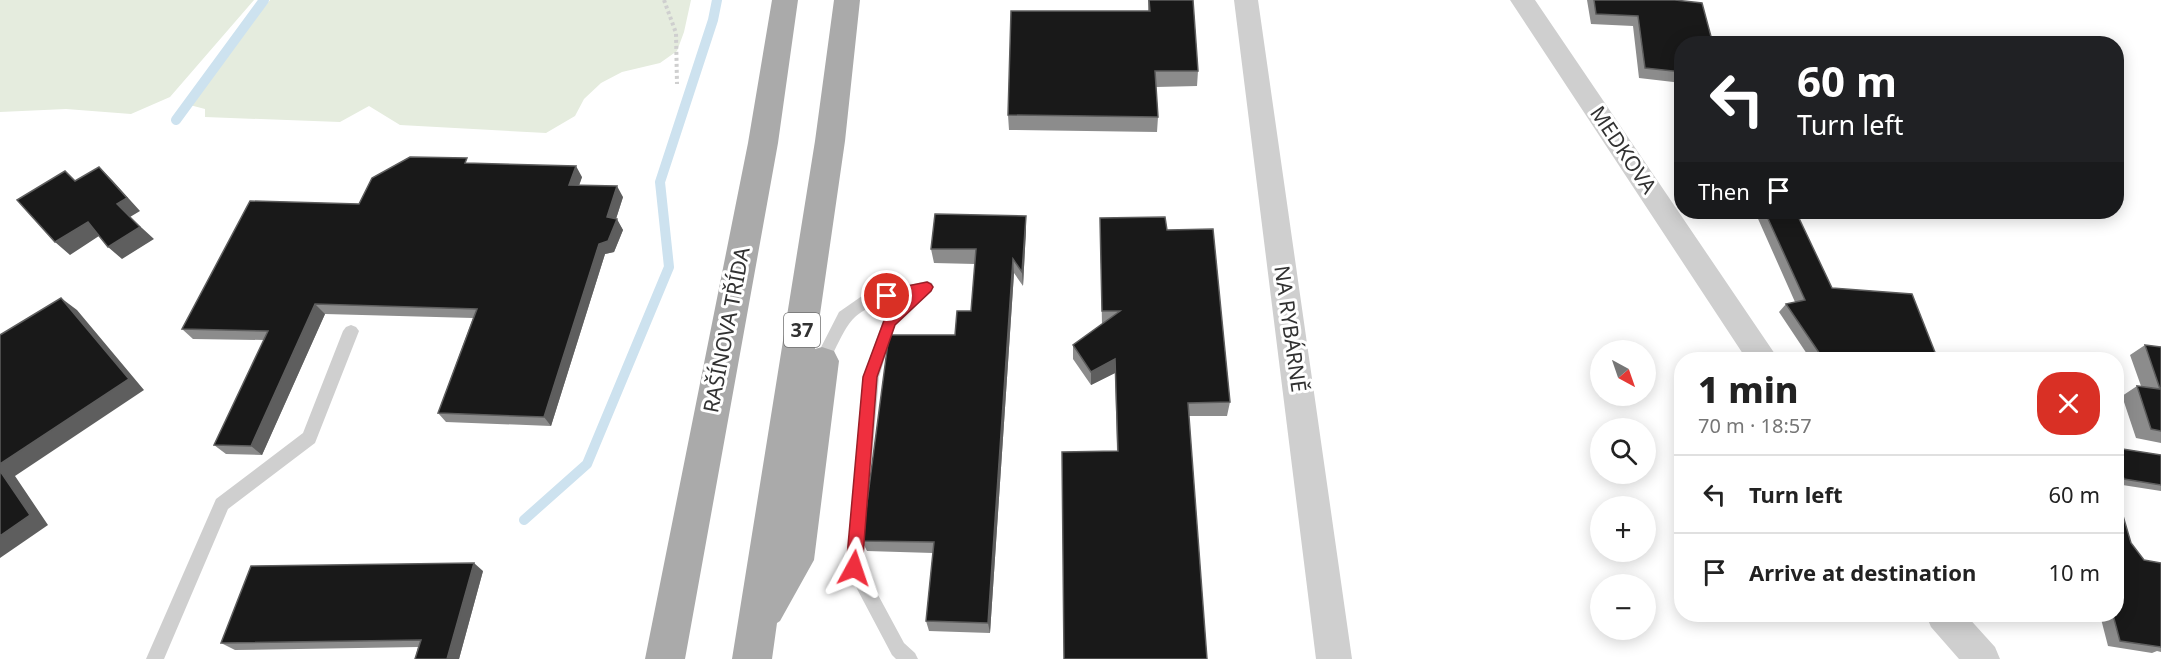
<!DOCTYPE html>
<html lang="en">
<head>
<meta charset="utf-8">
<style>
  :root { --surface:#fff; --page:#f6f6f6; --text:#222; --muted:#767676; --line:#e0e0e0 }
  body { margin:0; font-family:"Noto Sans",sans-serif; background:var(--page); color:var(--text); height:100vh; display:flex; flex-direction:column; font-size:22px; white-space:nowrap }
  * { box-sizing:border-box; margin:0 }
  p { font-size:20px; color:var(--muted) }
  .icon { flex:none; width:33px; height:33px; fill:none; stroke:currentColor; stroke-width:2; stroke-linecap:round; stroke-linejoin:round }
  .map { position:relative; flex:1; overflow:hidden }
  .side { position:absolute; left:1674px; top:352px; width:450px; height:270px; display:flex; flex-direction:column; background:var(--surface); border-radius:24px; box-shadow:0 3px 15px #0003 }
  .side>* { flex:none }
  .guide { position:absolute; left:1674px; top:36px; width:450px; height:183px; border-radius:24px; box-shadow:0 3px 15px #0003; background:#202124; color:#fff; overflow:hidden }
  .needle { width:39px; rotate:140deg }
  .buttons { position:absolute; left:1590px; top:340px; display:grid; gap:12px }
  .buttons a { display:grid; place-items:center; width:66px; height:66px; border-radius:50%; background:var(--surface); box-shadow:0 3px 15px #0003; font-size:30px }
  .pin { position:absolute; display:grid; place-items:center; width:51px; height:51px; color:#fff; margin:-26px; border:3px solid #fff; border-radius:50%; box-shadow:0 2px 6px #0007 }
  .me { position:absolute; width:66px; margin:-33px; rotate:5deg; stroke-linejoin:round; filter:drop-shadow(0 0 4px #0008) }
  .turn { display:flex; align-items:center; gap:21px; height:126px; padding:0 24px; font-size:27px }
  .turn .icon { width:78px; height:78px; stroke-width:2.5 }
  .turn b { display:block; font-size:42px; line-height:51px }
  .then { display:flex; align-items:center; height:57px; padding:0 24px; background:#0003; gap:12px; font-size:22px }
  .round { display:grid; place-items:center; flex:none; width:63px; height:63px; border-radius:24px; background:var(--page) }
  .headline { display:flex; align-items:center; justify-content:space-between; height:102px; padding:0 24px }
  h1 { font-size:36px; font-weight:800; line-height:45px }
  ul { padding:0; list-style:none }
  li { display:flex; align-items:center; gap:18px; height:78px; padding:0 24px; border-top:2px solid var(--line) }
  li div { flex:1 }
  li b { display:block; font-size:22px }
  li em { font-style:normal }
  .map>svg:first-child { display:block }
  .green { fill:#e5ecde }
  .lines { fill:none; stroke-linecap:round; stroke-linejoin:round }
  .stream { stroke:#cde2ef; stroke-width:10 }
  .path { stroke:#cfcfcf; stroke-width:4; stroke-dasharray:3 3; stroke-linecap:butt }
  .service { fill:#cfcfcf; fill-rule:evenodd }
  .minor { fill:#cfcfcf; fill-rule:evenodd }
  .primary { fill:#aaa; fill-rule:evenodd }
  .wall { fill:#8c8c8c }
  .shaded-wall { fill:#5e5e5e }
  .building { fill:#191919; stroke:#5e5e5e; stroke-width:1.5 }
  .route { fill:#ef2f3e; stroke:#9b1f28; stroke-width:1.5 }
  .labels { text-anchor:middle; stroke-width:6; stroke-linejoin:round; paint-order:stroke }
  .shield { fill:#fff; stroke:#707070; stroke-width:1.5 }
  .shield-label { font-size:20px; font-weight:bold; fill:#323232 }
  .street-label { font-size:21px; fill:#323232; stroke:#fff }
</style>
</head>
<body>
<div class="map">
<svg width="2161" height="659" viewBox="0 0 2161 659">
  <rect width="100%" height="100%" fill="#fff"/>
  <!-- green -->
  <path class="green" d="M 0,0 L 254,0 L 170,97 L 131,114 L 66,109 L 0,112 Z
    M 270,0 L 691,0 L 684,32 L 677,51 L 660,63 L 622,72 L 601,83 L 584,99 L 575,116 L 546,133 L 400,125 L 369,106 L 340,122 L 205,117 L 205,109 L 186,104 Z"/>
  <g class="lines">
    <!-- stream -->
    <path class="stream" d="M 176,120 L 264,0
      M 524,520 L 587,464 L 669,267 L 660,182 L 713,20 L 717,0"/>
    <!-- path -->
    <path class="path" d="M 664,0 L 676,33 L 677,84"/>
    <!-- service -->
    <path class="service" d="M 927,281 L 932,283 L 934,287 L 895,325 L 879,377 L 863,567 L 904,643 L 915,653 L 918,659 L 896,659 L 892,655 L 846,568 L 863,377 L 884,318 L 905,298 C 849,310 852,316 827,366 L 822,368 L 817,366 L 814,361 L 839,312 L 862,296 Z
      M 351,325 L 356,327 L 359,331 L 315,443 L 228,509 L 164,659 L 146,659 L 216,499 L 303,433 L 343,331 L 346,327 Z"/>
    <!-- minor -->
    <path class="minor" d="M 1234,0 L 1258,0 L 1352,659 L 1316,659 Z
      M 1510,0 L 1535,0 L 1779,360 L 1747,360 Z
      M 1926,615 L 1966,615 L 1995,647 L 2000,659 L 1959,659 L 1931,627 Z"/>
    <!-- primary -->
    <path class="primary" d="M 772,0 L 798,0 L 778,143 L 685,659 L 645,659 L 748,143 Z
      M 834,0 L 860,0 L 845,141 L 815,349 L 822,347 L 834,351 L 839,361 L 814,560 L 780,621 L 777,623 L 772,659 L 732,659 L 815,141 Z"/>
  </g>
  <!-- wall -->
  <path class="wall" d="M 1148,0 L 1193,0 L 1198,71 L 1197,86 L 1156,87 L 1158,117 L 1157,132 L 1009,130 L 1008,115 L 1148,11 Z
    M 1587,0 L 1675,0 L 1682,44 L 1682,83 L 1639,78 L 1633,26 L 1591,24 Z
    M 471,163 L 582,177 L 579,186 L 623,197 L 616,219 L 623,230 L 614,252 L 605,254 L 551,426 L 446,422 L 438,413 L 473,318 L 325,314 L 262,455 L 226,454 L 214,445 L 264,340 L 193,339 L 182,329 L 359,204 Z
    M 1755,212 L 1796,212 L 1832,288 L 1938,360 L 1811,360 L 1779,312 L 1786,304 L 1795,302 Z
    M 1100,218 L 1167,230 L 1230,402 L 1227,416 L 1189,416 L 1117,451 L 1115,373 L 1091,385 L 1073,359 L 1073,345 L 1102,324 Z
    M 1026,230 L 1023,286 L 1014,273 L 990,633 L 929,631 L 926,621 L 933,553 L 867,551 L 862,541 L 955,335 L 971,311 L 975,264 L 934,263 L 931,249 Z
    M 2145,345 L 2161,347 L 2161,443 L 2136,438 L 2122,396 L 2137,386 L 2141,386 L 2130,355 Z
    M 2116,448 L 2161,455 L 2161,491 L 2116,484 Z
    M 2131,543 L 2144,560 L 2161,563 L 2161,652 L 2157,651 L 2152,653 L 2108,646 L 2100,615 L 2116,615 Z
    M 483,571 L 459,659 L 415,659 L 418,647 L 235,650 L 221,643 Z"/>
  <!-- shaded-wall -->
  <path class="shaded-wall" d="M 576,166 L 582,177 L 575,196 L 569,185 Z
    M 99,167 L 112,180 L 140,211 L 130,217 L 154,239 L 122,259 L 108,247 L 117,204 Z
    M 617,186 L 623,197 L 613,228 L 607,217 Z
    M 1026,216 L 1026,230 L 1023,286 L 1022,272 Z
    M 617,219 L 623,230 L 614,252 L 605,254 L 551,426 L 544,417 L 599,244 Z
    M 88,222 L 102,234 L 70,255 L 55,242 Z
    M 1013,259 L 1014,273 L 990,633 L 988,623 Z
    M 61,298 L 77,310 L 144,390 L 15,476 L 48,525 L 0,558 L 0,464 Z
    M 315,304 L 325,314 L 262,455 L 251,446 Z
    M 1115,359 L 1115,373 L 1091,385 L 1091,372 Z
    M 474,563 L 483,571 L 459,659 L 447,659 Z"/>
  <!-- building -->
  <path class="building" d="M 1149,0 L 1193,0 L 1198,71 L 1155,71 L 1158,117 L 1008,115 L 1011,11 L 1150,11 Z
    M 1594,0 L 1675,0 L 1702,3 L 1713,44 L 1682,44 L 1682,72 L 1645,68 L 1638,16 L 1596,14 Z
    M 410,157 L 467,158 L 465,163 L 576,166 L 569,185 L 617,186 L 607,217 L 617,219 L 608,241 L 599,244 L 544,417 L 438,413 L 477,309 L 315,304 L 251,446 L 214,445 L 268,331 L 182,329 L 250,201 L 359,204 L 372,178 Z
    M 99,167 L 127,198 L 117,204 L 140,227 L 108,247 L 88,222 L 55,242 L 17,200 L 65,171 L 75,181 Z
    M 1765,212 L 1796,212 L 1832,288 L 1912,294 L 1938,360 L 1824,360 L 1786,304 L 1805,300 Z
    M 935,214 L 1026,216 L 1022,272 L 1013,259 L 988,623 L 926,621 L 934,542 L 862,541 L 889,335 L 955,335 L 957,311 L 971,311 L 976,249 L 931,249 Z
    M 1165,217 L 1167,230 L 1213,229 L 1230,402 L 1188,403 L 1207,659 L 1064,659 L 1062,452 L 1118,451 L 1115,359 L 1091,372 L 1073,345 L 1120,311 L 1102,311 L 1100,218 Z
    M 61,298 L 129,379 L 0,464 L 0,335 Z
    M 2145,345 L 2161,347 L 2161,431 L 2151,429 L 2137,386 L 2160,389 Z
    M 2116,448 L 2161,455 L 2161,485 L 2124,479 L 2116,456 Z
    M 0,471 L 30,515 L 0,536 Z
    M 2116,492 L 2131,543 L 2144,560 L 2161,563 L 2161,647 L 2120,641 L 2113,615 L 2116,615 Z
    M 474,563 L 447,659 L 415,659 L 421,640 L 221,643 L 251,566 Z"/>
  <!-- route -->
  <path class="route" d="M 927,282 L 931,284 L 933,287 L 931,291 L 895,325 L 877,377 L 862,568 L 859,573 L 854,575 L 848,573 L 846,568 L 863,377 L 885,318 L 907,297 L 887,301 L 880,296 L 887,290 Z"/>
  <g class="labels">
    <!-- shield labels -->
    <rect class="shield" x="784" y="313" width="36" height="34" rx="4.5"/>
    <g class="shield-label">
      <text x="802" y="337">37</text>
    </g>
    <!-- street labels -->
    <g class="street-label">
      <text transform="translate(1623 150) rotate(56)" y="7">MEDKOVA</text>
      <text transform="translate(1290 329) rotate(82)" y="7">NA RYBÁRNĚ</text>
      <text transform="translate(727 330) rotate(-79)" y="7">RAŠÍNOVA TŘÍDA</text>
    </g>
  </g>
</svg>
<div class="buttons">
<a><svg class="needle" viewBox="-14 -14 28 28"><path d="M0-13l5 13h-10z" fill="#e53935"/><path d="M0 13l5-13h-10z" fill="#767676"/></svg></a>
<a><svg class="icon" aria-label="search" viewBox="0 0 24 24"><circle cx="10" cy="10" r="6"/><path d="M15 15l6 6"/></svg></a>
<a>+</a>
<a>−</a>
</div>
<div class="pin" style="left:887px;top:296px;background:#d93025"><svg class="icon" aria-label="arrive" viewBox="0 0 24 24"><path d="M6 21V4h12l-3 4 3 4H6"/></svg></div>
<svg class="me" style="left:854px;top:568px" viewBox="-20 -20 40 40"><path d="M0-17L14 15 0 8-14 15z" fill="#ef2f3e" stroke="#fff" stroke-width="4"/></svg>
<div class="guide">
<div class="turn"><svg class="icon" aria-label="left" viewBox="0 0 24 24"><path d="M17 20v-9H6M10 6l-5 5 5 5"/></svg><div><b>60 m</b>Turn left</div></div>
<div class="then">Then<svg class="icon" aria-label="arrive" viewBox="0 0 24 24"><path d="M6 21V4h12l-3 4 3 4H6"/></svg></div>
</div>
<section class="side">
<div class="headline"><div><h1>1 min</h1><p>70 m · 18:57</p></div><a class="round" style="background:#d93025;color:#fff"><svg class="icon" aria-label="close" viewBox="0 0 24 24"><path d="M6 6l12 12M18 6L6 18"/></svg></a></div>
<ul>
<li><svg class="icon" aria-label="left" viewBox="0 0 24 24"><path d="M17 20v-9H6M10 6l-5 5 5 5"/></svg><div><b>Turn left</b></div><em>60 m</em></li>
<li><svg class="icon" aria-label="arrive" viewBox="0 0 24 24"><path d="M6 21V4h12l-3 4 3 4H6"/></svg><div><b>Arrive at destination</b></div><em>10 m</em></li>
</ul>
</section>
</div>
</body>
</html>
